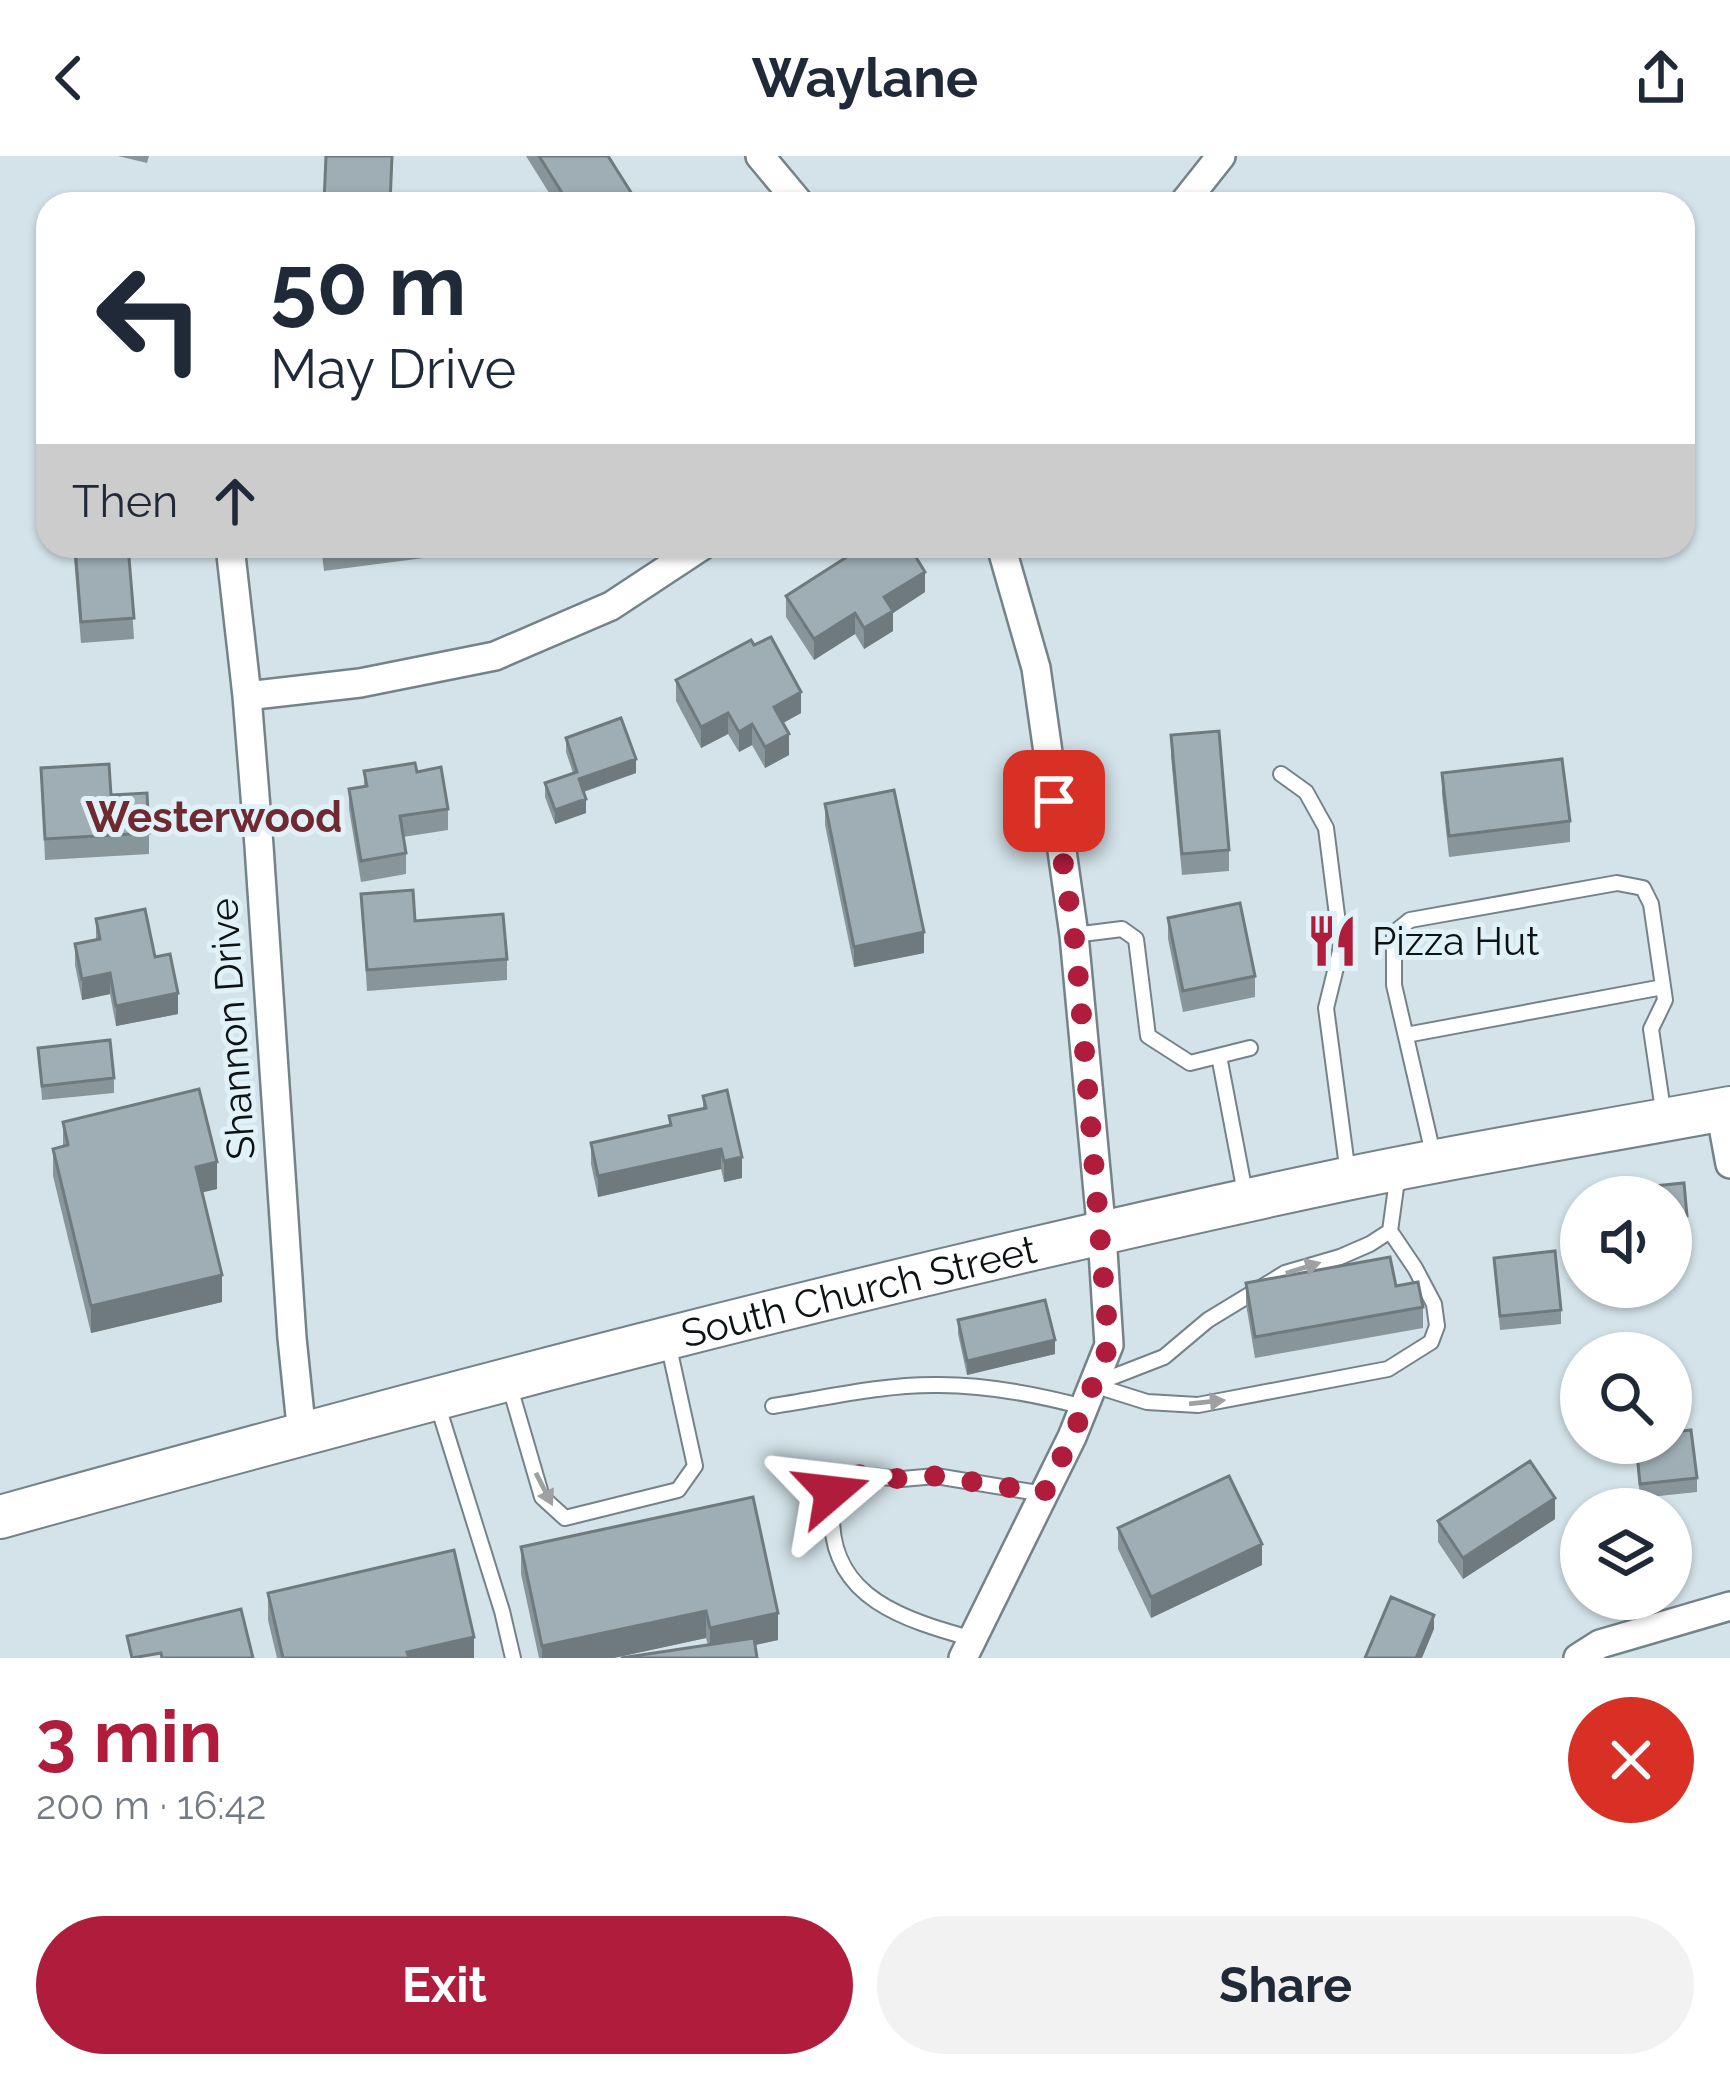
<!DOCTYPE html>
<html lang="en">
<head>
<meta charset="utf-8">
<style>
  :root { --surface:#fff; --page:#f2f2f3; --text:#1f2937; --muted:#747a83; --accent:#b01c3b }
  body { margin:0; font-family:Raleway,sans-serif; background:var(--page); color:var(--text); height:100vh; display:flex; flex-direction:column; font-size:45px; white-space:nowrap }
  * { box-sizing:border-box; margin:0 }
  p { font-size:39px; color:var(--muted) }
  .icon { flex:none; width:66px; height:66px; fill:none; stroke:currentColor; stroke-width:2; stroke-linecap:round; stroke-linejoin:round }
  .map { position:relative; height:1502px; overflow:hidden }
  .side { display:flex; flex-direction:column; background:var(--surface); flex:1 }
  .side>* { flex:none }
  .guide { position:absolute; left:36px; top:36px; width:1659px; height:366px; border-radius:36px; box-shadow:0 3px 9px #0004; background:#fff; color:var(--text); overflow:hidden }
  .tools { position:absolute; left:1560px; top:1020px; display:grid; gap:24px }
  .tools a { display:grid; place-items:center; width:132px; height:132px; border-radius:50%; background:var(--surface); box-shadow:0 3px 9px #0004; font-size:60px }
  .pin { position:absolute; display:grid; place-items:center; width:102px; height:102px; color:#fff; margin:-51px; border-radius:24px; box-shadow:0 6px 18px #0006 }
  .me { position:absolute; width:132px; margin:-66px; rotate:73deg; stroke-linejoin:round; filter:drop-shadow(0 0 9px #0008) }
  .turn { display:flex; align-items:center; gap:42px; height:252px; padding:0 36px; font-size:54px }
  .turn .icon { width:156px; height:156px; stroke-width:2.5 }
  .turn b { display:block; font-size:84px; line-height:102px }
  .then { display:flex; align-items:center; height:114px; padding:0 36px; background:#0003; gap:24px; font-size:45px }
  .round { display:grid; place-items:center; flex:none; width:126px; height:126px; border-radius:63px; background:var(--page) }
  .head { display:flex; align-items:center; justify-content:space-between; height:204px; padding:0 36px }
  h1 { font-size:72px; font-weight:700; line-height:90px; color:var(--accent) }
  .primary-button { display:flex; gap:24px; margin-top:auto; padding:24px 36px }
  .primary-button a { flex:1; height:138px; border-radius:72px; background:var(--accent); color:#fff; font-size:48px; font-weight:700; line-height:138px; text-align:center }
  .primary-button a+a { background:var(--page); color:var(--text) }
  header { display:flex; justify-content:space-between; align-items:center; height:156px; padding:0 36px; background:var(--surface); font-size:54px; font-weight:700 }
  .map>svg:first-child { display:block }
  .lines { fill:none; stroke-linecap:round; stroke-linejoin:round }
  .service-casing { stroke:#748388; stroke-width:18 }
  .minor-casing { stroke:#748388; stroke-width:32 }
  .primary-casing { stroke:#748388; stroke-width:46 }
  .service { stroke:#fff; stroke-width:14 }
  .minor { stroke:#fff; stroke-width:27 }
  .primary { stroke:#fff; stroke-width:42 }
  .wall { fill:#88969b }
  .shaded-wall { fill:#6f7a7e }
  .building { fill:#9eaeb4; stroke:#6f7a7e; stroke-width:3 }
  .oneway { fill:#9ea0a1 }
  .route { stroke:#b01c3b; stroke-width:21; stroke-dasharray:0 37.8 }
  .labels { text-anchor:middle; stroke-width:10; stroke-linejoin:round; paint-order:stroke }
  .poi-label { font-size:39px; fill:#0d1214; stroke:#e0f1f7; text-anchor:start }
  .street-label { font-size:39px; fill:#0d1214; stroke:#e0f1f7 }
  .neighbourhood-label { font-size:42px; font-weight:bold; fill:#6f2930; stroke:#e0f1f7 }
</style>
</head>
<body>
<header><svg class="icon" aria-label="back" viewBox="0 0 24 24"><path d="M15 5l-7 7 7 7"/></svg>Waylane<svg class="icon" aria-label="share" viewBox="0 0 24 24"><path d="M12 15V3M7 8l5-5 5 5M5 13v7h14v-7"/></svg></header>
<div class="map">
<svg width="1730" height="1502" viewBox="0 0 1730 1502">
  <rect width="100%" height="100%" fill="#d3e3e9"/>
  <g class="lines">
    <!-- service casing -->
    <g class="service-casing">
      <path id="service" d="M 1281,618 L 1306,636 L 1326,672 L 1341,791 L 1326,852 L 1348,1018
        M 1074,779 L 1122,773 L 1136,783 L 1148,880 L 1190,907 L 1250,892
        M 1406,879 L 1663,831
        M 1219,900 L 1246,1042
        M 1434,1002 L 1394,829 L 1394,777 L 1410,764 L 1617,727 L 1643,732 L 1651,748 L 1665,844 L 1651,873 L 1664,961
        M 1097,1227 L 1164,1201 L 1208,1164 L 1285,1117 L 1340,1101 L 1370,1088 L 1390,1075 L 1398,1017
        M 509,1228 L 542,1341 L 565,1362 L 678,1334 L 695,1310 L 668,1187
        M 1093,1229 L 1147,1246 L 1198,1249 L 1388,1213 L 1431,1186 L 1437,1170 L 1434,1148 L 1415,1112 L 1390,1075
        M 437,1247 L 502,1455 L 513,1502
        M 773,1250 C 826,1242 880,1229 933,1229 C 984,1228 1035,1238 1084,1251
        M 973,1483 C 906,1464 831,1443 832,1360 C 832,1347 832,1336 836,1323 L 851,1318 L 902,1323 L 936,1320 L 1044,1338"/>
    </g>
    <!-- minor casing -->
    <g class="minor-casing">
      <path id="minor" d="M 760,0 L 800,48
        M 1183,48 L 1221,0
        M 230,390 L 247,540 L 259,690 L 292,1182 L 302,1279
        M 247,540 L 360,527 L 495,500 L 611,450 L 702,390
        M 1720,954 L 1730,1008
        M 963,1502 L 1072,1281 L 1109,1189 L 1102,1079 L 1074,779 L 1036,512 L 1001,390
        M 1578,1502 L 1600,1488 L 1730,1450"/>
    </g>
    <!-- primary casing -->
    <g class="primary-casing">
      <g id="primary">
        <path id="s1" d="M 0,1361 C 446,1237 893,1119 1346,1023 C 1474,996 1602,976 1730,952"/>
      </g>
    </g>
    <!-- service -->
    <use href="#service" class="service"/>
    <!-- minor -->
    <use href="#minor" class="minor"/>
    <!-- primary -->
    <use href="#primary" class="primary"/>
  </g>
  <!-- wall -->
  <path class="wall" d="M 118,0 L 149,0 L 147,7 Z
    M 526,0 L 608,0 L 632,48 L 556,48 Z
    M 73,390 L 128,390 L 134,483 L 81,487 Z
    M 321,390 L 439,390 L 439,400 L 324,415 Z
    M 925,436 L 893,457 L 893,475 L 864,493 L 855,478 L 814,504 L 786,461 L 786,440 Z
    M 676,524 L 801,557 L 783,567 L 789,599 L 765,612 L 752,589 L 739,596 L 728,578 L 701,592 L 676,545 Z
    M 1171,579 L 1229,694 L 1229,715 L 1182,719 L 1171,600 Z
    M 566,582 L 636,617 L 584,636 L 586,657 L 555,668 L 545,641 L 545,627 L 573,617 L 566,596 Z
    M 41,612 L 111,639 L 149,677 L 149,698 L 45,704 Z
    M 364,615 L 417,616 L 448,653 L 448,674 L 403,681 L 406,697 L 406,718 L 361,726 L 349,653 L 349,633 L 364,630 Z
    M 1442,617 L 1570,665 L 1570,686 L 1449,701 L 1442,638 Z
    M 825,648 L 924,797 L 854,811 L 825,669 Z
    M 361,738 L 415,765 L 507,803 L 507,824 L 367,835 Z
    M 1168,762 L 1255,820 L 1255,841 L 1183,856 L 1168,783 Z
    M 96,763 L 155,801 L 178,858 L 116,870 L 110,838 L 82,844 L 75,809 L 75,788 L 96,784 Z
    M 38,892 L 114,922 L 114,937 L 42,944 Z
    M 703,940 L 742,1022 L 724,1026 L 721,1013 L 598,1041 L 591,1008 L 591,987 L 669,970 L 669,960 L 703,952 Z
    M 63,966 L 217,1033 L 202,1036 L 222,1146 L 91,1177 L 53,1020 L 53,993 L 63,991 Z
    M 1671,1041 L 1687,1060 L 1687,1074 L 1671,1076 Z
    M 1494,1102 L 1561,1154 L 1561,1168 L 1500,1174 Z
    M 1246,1127 L 1396,1130 L 1423,1151 L 1423,1172 L 1255,1202 L 1246,1148 Z
    M 958,1164 L 1055,1198 L 967,1219 L 958,1178 Z
    M 1635,1287 L 1697,1322 L 1697,1336 L 1640,1342 Z
    M 1555,1363 L 1463,1423 L 1438,1386 L 1438,1365 Z
    M 1118,1372 L 1262,1409 L 1151,1462 L 1118,1393 Z
    M 521,1391 L 778,1484 L 755,1489 L 708,1489 L 706,1482 L 613,1502 L 539,1502 L 521,1418 Z
    M 268,1437 L 474,1502 L 277,1502 L 268,1464 Z"/>
  <!-- shaded-wall -->
  <path class="shaded-wall" d="M 632,38 L 632,48 L 616,48 Z
    M 925,416 L 925,436 L 893,457 L 893,475 L 864,493 L 864,472 L 884,441 Z
    M 855,457 L 855,478 L 814,504 L 814,483 Z
    M 801,536 L 801,557 L 774,572 L 774,551 Z
    M 728,557 L 728,578 L 701,592 L 701,571 Z
    M 752,568 L 752,589 L 739,596 L 739,576 Z
    M 789,578 L 789,599 L 765,612 L 765,591 Z
    M 636,603 L 636,617 L 579,637 L 579,623 Z
    M 586,643 L 586,657 L 555,668 L 555,654 Z
    M 924,776 L 924,797 L 854,811 L 854,791 Z
    M 110,817 L 110,838 L 82,844 L 82,823 Z
    M 178,837 L 178,858 L 116,870 L 116,850 Z
    M 721,993 L 721,1013 L 598,1041 L 598,1020 Z
    M 742,1001 L 742,1022 L 724,1026 L 724,1005 Z
    M 217,1006 L 217,1033 L 196,1038 L 196,1011 Z
    M 222,1119 L 222,1146 L 91,1177 L 91,1150 Z
    M 1055,1184 L 1055,1198 L 967,1219 L 967,1205 Z
    M 1555,1342 L 1555,1363 L 1463,1423 L 1463,1402 Z
    M 1262,1388 L 1262,1409 L 1151,1462 L 1151,1441 Z
    M 706,1455 L 706,1482 L 614,1502 L 542,1502 L 542,1490 Z
    M 778,1457 L 778,1484 L 710,1499 L 710,1472 Z
    M 1434,1459 L 1434,1473 L 1422,1502 L 1416,1502 Z
    M 474,1481 L 474,1502 L 407,1502 L 407,1496 Z"/>
  <!-- building -->
  <path class="building" d="M 326,0 L 392,0 L 390,48 L 324,47 Z
    M 539,0 L 608,0 L 632,38 L 616,48 L 569,48 Z
    M 75,390 L 128,390 L 134,462 L 81,466 Z
    M 324,390 L 352,390 L 324,394 Z
    M 864,390 L 909,390 L 925,416 L 884,441 L 893,455 L 864,472 L 855,457 L 814,483 L 786,440 Z
    M 771,481 L 801,536 L 774,551 L 789,578 L 765,591 L 752,568 L 739,576 L 728,557 L 701,571 L 676,524 L 751,484 L 754,489 Z
    M 621,562 L 636,603 L 579,623 L 586,643 L 555,654 L 545,627 L 577,616 L 566,582 Z
    M 1219,575 L 1229,694 L 1182,698 L 1171,579 Z
    M 1562,603 L 1570,665 L 1449,680 L 1442,617 Z
    M 415,607 L 417,616 L 441,611 L 448,653 L 400,660 L 406,697 L 361,705 L 349,633 L 367,630 L 364,615 Z
    M 109,608 L 111,639 L 147,637 L 149,677 L 45,683 L 41,612 Z
    M 894,634 L 924,776 L 854,791 L 825,648 Z
    M 413,734 L 415,765 L 503,758 L 507,803 L 367,814 L 361,738 Z
    M 1240,747 L 1255,820 L 1183,835 L 1168,762 Z
    M 145,753 L 155,801 L 170,798 L 178,837 L 116,850 L 110,817 L 82,823 L 75,788 L 100,783 L 96,763 Z
    M 110,884 L 114,922 L 42,930 L 38,892 Z
    M 199,933 L 217,1006 L 196,1011 L 222,1119 L 91,1150 L 53,993 L 68,989 L 63,966 Z
    M 727,934 L 742,1001 L 724,1005 L 721,993 L 598,1020 L 591,987 L 671,969 L 669,960 L 706,952 L 703,940 Z
    M 1684,1027 L 1687,1060 L 1671,1062 L 1671,1041 L 1625,1041 L 1624,1033 Z
    M 1555,1095 L 1561,1154 L 1500,1160 L 1494,1102 Z
    M 1390,1101 L 1396,1130 L 1418,1126 L 1423,1151 L 1255,1181 L 1246,1127 Z
    M 1045,1144 L 1055,1184 L 967,1205 L 958,1164 Z
    M 1691,1274 L 1697,1322 L 1640,1328 L 1636,1287 L 1671,1287 L 1671,1276 Z
    M 1530,1305 L 1555,1342 L 1463,1402 L 1438,1365 Z
    M 1229,1320 L 1262,1388 L 1151,1441 L 1118,1372 Z
    M 753,1341 L 778,1457 L 710,1472 L 706,1455 L 542,1490 L 521,1391 Z
    M 454,1394 L 474,1481 L 407,1496 L 409,1502 L 283,1502 L 268,1437 Z
    M 1391,1441 L 1434,1459 L 1416,1502 L 1365,1502 Z
    M 241,1453 L 253,1502 L 162,1502 L 161,1497 L 132,1502 L 127,1480 Z
    M 754,1482 L 757,1502 L 621,1502 Z"/>
  <!-- one-way arrows -->
  <defs><path id="oneway-solid" d="M-6-.8H1V-3.2L6.5 0L1 3.2V.8H-6Z" transform="scale(3)"/></defs>
  <g class="oneway">
    <use href="#oneway-solid" transform="translate(1303 1112) rotate(-17)"/>
    <use href="#oneway-solid" transform="translate(1207 1246) rotate(-6)"/>
    <use href="#oneway-solid" transform="translate(544 1333) rotate(63)"/>
  </g>
  <g class="lines">
    <!-- route -->
    <path class="route" d="M 832,1336 L 836,1323 L 851,1318 L 902,1323 L 936,1320 L 1044,1337 L 1072,1281 L 1109,1189 L 1076,793 L 1054,645"/>
  </g>
  <!-- icons -->
  <defs>
    <g id="restaurant-bare" transform="scale(4.14)"><path d="M-5-6h1v4h1v-4h1v4h1v-4h1v5L-1.5 .5V6h-2V.5L-5-1ZM5-6V6H3V1.5H1.5Q1.5-4 5-6Z" fill="#b01c3b" stroke="#e0f1f7" stroke-width="2.5" paint-order="stroke"/></g>
  </defs>
  <g fill-rule="evenodd">
    <use href="#restaurant-bare" x="1332" y="785"/>
  </g>
  <g class="labels">
    <!-- poi labels -->
    <g class="poi-label">
      <text x="1372" y="799">Pizza Hut</text>
    </g>
    <!-- street labels -->
    <g class="street-label">
      <text transform="translate(232 873) rotate(-94)" y="14">Shannon Drive</text>
      <text dy="14" stroke="none"><textPath href="#s1" startOffset="888">South Church Street</textPath></text>
    </g>
    <!-- neighbourhood labels -->
    <g class="neighbourhood-label">
      <text x="214" y="676">Westerwood</text>
    </g>
  </g>
</svg>
<div class="tools">
<a><svg class="icon" aria-label="sound" viewBox="0 0 24 24"><path d="M4 9h4l5-4v14l-5-4H4zM17 9q2 3 0 6"/></svg></a>
<a><svg class="icon" aria-label="search" viewBox="0 0 24 24"><circle cx="10" cy="10" r="6"/><path d="M15 15l6 6"/></svg></a>
<a><svg class="icon" aria-label="layers" viewBox="0 0 24 24"><path d="M12 4l9 5-9 5-9-5zM3 14l9 5 9-5"/></svg></a>
</div>
<div class="pin" style="left:1054px;top:645px;background:#d93025"><svg class="icon" aria-label="arrive" viewBox="0 0 24 24"><path d="M6 21V4h12l-3 4 3 4H6"/></svg></div>
<svg class="me" style="left:832px;top:1336px" viewBox="-20 -20 40 40"><path d="M0-17L14 15 0 8-14 15z" fill="#b01c3b" stroke="#fff" stroke-width="4"/></svg>
<div class="guide">
<div class="turn"><svg class="icon" aria-label="left" viewBox="0 0 24 24"><path d="M17 20v-9H6M10 6l-5 5 5 5"/></svg><div><b>50 m</b>May Drive</div></div>
<div class="then">Then<svg class="icon" aria-label="ahead" viewBox="0 0 24 24"><path d="M12 20V5M6 11l6-6 6 6"/></svg></div>
</div>
</div>
<section class="side">
<div class="head"><div><h1>3 min</h1><p>200 m · 16:42</p></div><a class="round" style="background:#d93025;color:#fff"><svg class="icon" aria-label="close" viewBox="0 0 24 24"><path d="M6 6l12 12M18 6L6 18"/></svg></a></div>
<div class="primary-button"><a>Exit</a><a>Share</a></div>
</section>
</body>
</html>
